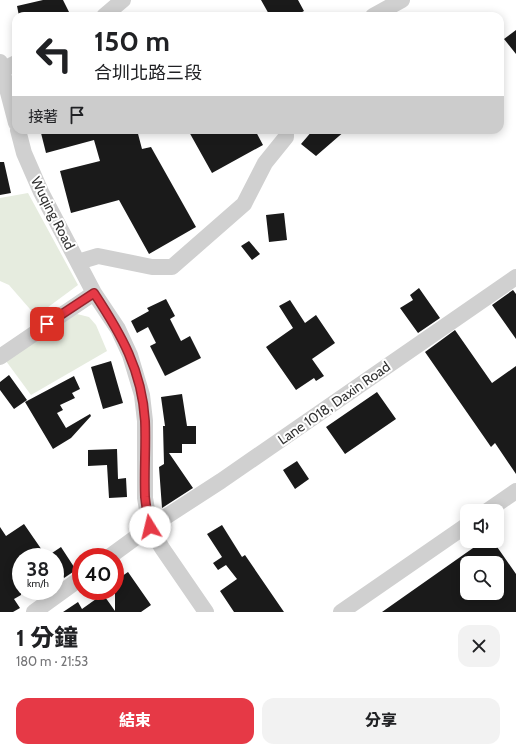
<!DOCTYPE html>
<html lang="zh-TW">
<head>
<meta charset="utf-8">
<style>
  :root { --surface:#fff; --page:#f2f2f2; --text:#202124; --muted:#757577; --accent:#e63946 }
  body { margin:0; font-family:Cabin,"Noto Sans TC",sans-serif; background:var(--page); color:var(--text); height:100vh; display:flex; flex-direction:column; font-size:15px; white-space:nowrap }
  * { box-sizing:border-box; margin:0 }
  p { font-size:13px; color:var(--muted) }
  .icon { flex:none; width:22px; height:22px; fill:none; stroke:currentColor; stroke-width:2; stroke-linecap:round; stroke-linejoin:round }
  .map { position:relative; height:612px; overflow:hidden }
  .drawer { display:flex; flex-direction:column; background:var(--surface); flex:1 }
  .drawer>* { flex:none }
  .hud { position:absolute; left:12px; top:12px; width:492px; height:122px; border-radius:12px; box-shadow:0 2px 10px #0003; background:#fff; color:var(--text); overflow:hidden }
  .controls { position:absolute; left:460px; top:504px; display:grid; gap:8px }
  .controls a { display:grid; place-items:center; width:44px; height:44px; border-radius:8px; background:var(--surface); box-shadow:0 2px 10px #0003; font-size:20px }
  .speed { position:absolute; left:12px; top:548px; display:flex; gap:8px; font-size:20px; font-weight:700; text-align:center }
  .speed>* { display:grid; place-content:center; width:52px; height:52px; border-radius:50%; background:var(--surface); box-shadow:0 2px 10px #0003; line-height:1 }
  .speed small { font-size:10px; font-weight:400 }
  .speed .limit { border:6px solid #d22; background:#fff; color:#111 }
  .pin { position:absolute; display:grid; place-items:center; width:34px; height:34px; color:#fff; margin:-17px; border-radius:8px; box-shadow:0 2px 6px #0006 }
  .me { position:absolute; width:44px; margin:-22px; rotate:351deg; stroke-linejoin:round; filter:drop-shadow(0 0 3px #0008) }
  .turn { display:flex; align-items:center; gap:14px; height:84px; padding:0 16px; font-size:18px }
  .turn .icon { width:52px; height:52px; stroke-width:2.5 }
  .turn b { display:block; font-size:28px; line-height:34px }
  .then { display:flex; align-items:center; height:38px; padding:0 16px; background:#0003; gap:8px; font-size:15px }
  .round { display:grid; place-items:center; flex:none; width:42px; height:42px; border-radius:12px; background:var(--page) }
  .overview { display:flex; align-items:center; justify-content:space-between; height:68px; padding:0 16px }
  h1 { font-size:24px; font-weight:800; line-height:30px }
  .cta { display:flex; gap:8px; margin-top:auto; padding:8px 16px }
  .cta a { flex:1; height:46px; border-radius:12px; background:var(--accent); color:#fff; font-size:16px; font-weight:800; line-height:46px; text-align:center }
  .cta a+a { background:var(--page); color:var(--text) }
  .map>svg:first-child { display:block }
  .green { fill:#e6ecdf }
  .building { fill:#1a1a1a; fill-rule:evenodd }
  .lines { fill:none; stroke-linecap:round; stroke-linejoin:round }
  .minor { stroke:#d0d0d0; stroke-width:16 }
  .route-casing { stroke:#96252e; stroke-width:10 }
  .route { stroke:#e63946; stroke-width:7 }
  .labels { text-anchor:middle; stroke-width:4; stroke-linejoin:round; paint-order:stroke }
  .street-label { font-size:14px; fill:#333; stroke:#fff }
</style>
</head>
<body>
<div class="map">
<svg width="516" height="612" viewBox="0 0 516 612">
  <rect width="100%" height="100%" fill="#fff"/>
  <!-- green -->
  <path class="green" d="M 28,193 L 78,285 L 36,316 L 9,285 L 0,281 L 0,198 Z
    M 77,314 L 89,317 L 96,325 L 107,351 L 31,395 L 6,361 Z"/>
  <!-- building -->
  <path class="building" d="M 43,0 L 63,0 L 71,16 L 19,16 L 17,6 Z
    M 261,0 L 298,0 L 304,11 L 295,16 L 270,16 Z
    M 516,30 L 516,54 L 504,39 Z
    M 53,130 L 137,130 L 142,149 L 151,147 L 196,227 L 149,254 L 119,200 L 71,213 L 60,171 L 100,161 L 94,140 L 46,153 L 41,133 Z
    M 188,130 L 255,130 L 263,145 L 212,173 Z
    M 313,130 L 346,130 L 316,156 L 301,144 Z
    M 0,162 L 4,162 L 11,193 L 0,195 Z
    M 284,213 L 287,240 L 269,242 L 266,215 Z
    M 249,241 L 260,254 L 252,260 L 241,246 Z
    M 419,288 L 440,318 L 418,333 L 400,308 L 413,300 L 410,295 Z
    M 513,290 L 516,294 L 516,339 L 492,305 Z
    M 166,299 L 175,316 L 170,319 L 181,341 L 190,336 L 201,358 L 165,376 L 150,346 L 156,343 L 148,327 L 137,333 L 131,321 L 149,311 L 147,308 Z
    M 290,300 L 305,323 L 316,315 L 335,343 L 312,359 L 324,376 L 316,381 L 314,378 L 296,390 L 266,347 L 293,328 L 279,306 Z
    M 455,330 L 492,383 L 516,366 L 516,474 L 495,443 L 491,447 L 425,352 Z
    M 111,361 L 123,403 L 103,409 L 91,367 Z
    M 9,375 L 27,400 L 14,409 L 0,390 L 0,382 Z
    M 74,376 L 80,389 L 72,393 L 75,398 L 60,405 L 63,410 L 57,413 L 66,428 L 90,414 L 91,416 L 71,438 L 53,449 L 25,402 Z
    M 377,392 L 396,419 L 345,454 L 326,427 Z
    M 182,394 L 187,426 L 196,426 L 196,444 L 182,444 L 182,453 L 169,453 L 193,488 L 162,508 L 159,467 L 164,464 L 163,426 L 165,426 L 161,397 Z
    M 117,449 L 118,479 L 126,478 L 127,497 L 109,498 L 107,465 L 88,466 L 88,450 Z
    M 297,461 L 309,479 L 295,489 L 283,470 Z
    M 24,524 L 44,553 L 38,557 L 21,557 L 21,595 L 14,599 L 20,608 L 13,612 L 0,612 L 0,527 L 6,536 Z
    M 222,525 L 242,557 L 245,555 L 284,612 L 234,612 L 220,591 L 237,579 L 226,565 L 218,570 L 213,563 L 222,557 L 207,534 Z
    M 483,541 L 493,541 L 516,574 L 516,612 L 382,612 ZM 467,563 L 497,563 L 497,593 L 467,593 Z
    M 61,547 L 76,570 L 64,578 L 55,565 L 55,557 L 46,557 Z
    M 128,572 L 151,605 L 141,612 L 63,612 L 78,602 L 82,609 L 103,594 L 115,611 L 115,581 Z"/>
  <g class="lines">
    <!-- minor -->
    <path class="minor" d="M 104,16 L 123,0
      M 373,16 L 402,0
      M 0,62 L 16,123
      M 2,70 L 16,63
      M 18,130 L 24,153 L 41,192 L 94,293 L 118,329 L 130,355 L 142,395 L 145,421 L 145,498 L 150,527 L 162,548 L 206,612
      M 78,262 L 98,256 L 152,267 L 172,267 L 244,204 L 265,163 L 286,137 L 286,130
      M 0,357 L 94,293
      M 487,511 L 516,491
      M 109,557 L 150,527 L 221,481 L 516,277
      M 34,612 L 81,578
      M 341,612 L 467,525"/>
  </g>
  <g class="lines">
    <!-- route casing -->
    <g class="route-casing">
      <path id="route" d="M 47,324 L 94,293 C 121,334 142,370 145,421 C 146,446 144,472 145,497 C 146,507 148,517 150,527"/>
    </g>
    <!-- route -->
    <use href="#route" class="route"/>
  </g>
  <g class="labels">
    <!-- street labels -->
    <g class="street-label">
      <text transform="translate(53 213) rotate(63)" y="5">Wuqing Road</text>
      <text transform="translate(334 403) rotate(-35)" y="5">Lane 1018, Daxin Road</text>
    </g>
  </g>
</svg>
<div class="controls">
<a><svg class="icon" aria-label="sound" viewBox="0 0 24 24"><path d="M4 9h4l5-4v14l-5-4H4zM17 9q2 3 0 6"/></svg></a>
<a><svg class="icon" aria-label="search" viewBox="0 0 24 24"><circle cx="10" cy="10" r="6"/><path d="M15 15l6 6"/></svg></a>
</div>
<div class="speed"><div>38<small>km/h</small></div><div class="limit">40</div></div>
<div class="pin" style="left:47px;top:324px;background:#d93025"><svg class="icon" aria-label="arrive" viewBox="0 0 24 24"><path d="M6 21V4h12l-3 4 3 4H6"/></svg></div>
<svg class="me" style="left:150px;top:527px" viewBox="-20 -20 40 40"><circle r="19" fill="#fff"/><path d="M0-13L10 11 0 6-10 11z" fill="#e63946"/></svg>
<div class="hud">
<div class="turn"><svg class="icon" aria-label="left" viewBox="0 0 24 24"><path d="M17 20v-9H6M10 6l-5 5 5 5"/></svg><div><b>150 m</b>合圳北路三段</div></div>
<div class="then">接著<svg class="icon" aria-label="arrive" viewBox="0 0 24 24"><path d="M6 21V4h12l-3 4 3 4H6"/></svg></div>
</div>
</div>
<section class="drawer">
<div class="overview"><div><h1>1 分鐘</h1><p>180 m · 21:53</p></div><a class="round"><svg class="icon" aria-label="close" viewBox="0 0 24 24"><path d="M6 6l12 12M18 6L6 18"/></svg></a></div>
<div class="cta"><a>結束</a><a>分享</a></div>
</section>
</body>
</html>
